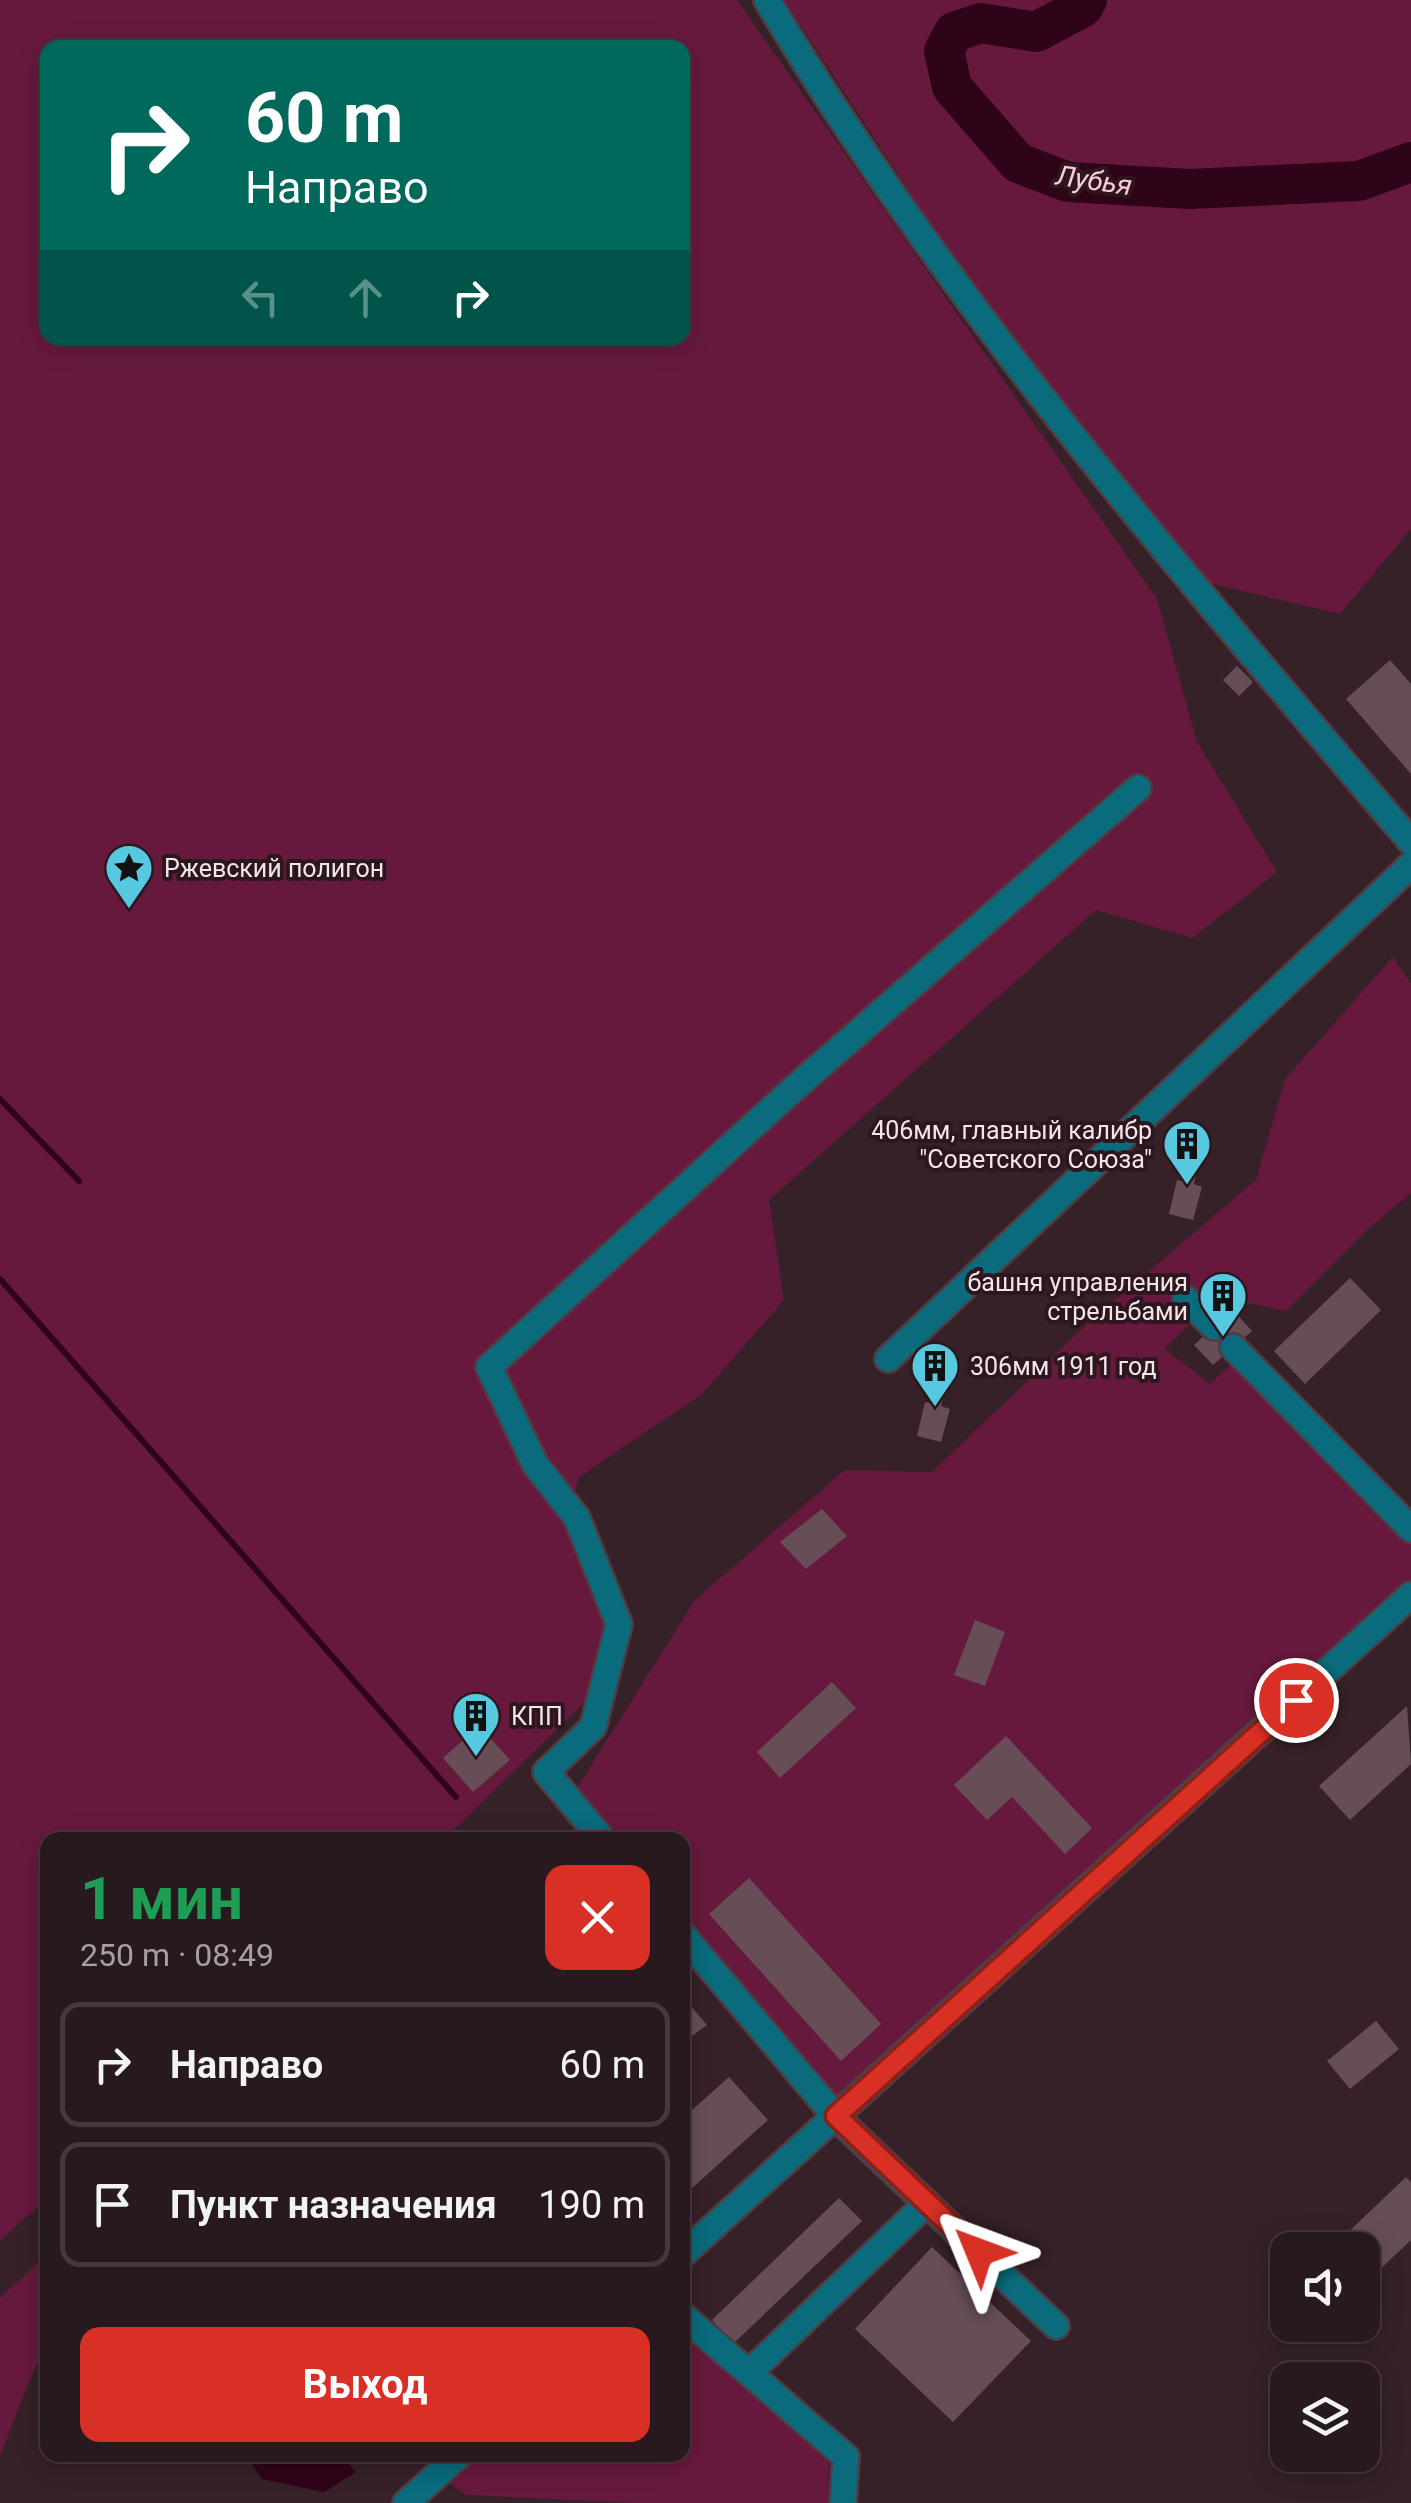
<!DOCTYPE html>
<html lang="ru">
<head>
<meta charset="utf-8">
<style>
  :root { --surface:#28191e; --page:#34262b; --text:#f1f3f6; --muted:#a5a0a4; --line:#44383c; --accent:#d93025 }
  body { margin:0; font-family:Roboto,sans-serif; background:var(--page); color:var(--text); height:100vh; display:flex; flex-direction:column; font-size:38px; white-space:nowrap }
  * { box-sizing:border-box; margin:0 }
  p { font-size:32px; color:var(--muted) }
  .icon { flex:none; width:55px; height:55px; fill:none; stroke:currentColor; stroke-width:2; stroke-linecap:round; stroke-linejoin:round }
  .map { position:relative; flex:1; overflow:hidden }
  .details { position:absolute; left:40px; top:1832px; width:650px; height:630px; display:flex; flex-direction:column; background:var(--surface); border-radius:20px; box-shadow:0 5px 25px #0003,0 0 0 2px var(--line) }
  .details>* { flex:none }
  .guide { position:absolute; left:40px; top:40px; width:650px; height:305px; border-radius:20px; box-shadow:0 5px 25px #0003,0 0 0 2px var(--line); background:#00695c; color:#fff; overflow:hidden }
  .controls { position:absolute; left:1270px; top:2232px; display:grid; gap:20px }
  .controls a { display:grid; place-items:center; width:110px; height:110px; border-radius:20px; background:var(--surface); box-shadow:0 5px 25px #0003,0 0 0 2px var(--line); font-size:50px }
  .pin { position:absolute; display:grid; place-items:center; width:85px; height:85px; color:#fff; margin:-42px; border:5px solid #fff; border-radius:50%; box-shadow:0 2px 10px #0007 }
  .me { position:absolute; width:110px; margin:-55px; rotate:314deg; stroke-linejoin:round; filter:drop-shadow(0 0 8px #0008) }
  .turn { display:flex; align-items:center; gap:35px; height:210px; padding:0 40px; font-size:45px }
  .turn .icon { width:130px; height:130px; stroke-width:2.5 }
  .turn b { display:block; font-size:70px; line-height:85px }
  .lanes { display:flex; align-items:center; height:95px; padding:0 40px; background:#0003; justify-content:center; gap:50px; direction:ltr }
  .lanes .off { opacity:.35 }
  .round { display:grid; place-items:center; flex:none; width:105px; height:105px; border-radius:20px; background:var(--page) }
  .head { display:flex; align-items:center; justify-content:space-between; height:170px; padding:0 40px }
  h1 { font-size:60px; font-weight:700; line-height:75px; color:#1e9e55 }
  .primary-button { display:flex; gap:20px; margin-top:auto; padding:20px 40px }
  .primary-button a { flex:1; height:115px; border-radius:20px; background:var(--accent); color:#fff; font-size:40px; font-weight:700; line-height:115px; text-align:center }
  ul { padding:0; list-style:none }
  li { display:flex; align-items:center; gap:30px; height:125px; margin:0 20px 15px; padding:0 20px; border:5px solid var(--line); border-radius:20px }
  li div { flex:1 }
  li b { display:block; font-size:38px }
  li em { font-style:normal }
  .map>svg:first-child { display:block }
  .green { fill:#67193d; fill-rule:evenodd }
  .water { fill:#2f0318 }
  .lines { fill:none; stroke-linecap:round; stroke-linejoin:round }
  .stream { stroke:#2f0318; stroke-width:6 }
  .river { stroke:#2f0318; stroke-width:40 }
  .building { fill:#674e56 }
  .minor-casing { stroke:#513c43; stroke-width:30 }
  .minor { stroke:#096b7b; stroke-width:25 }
  .route-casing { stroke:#8d1f18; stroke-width:25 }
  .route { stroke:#d93025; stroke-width:18 }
  .labels { text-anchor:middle; stroke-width:8; stroke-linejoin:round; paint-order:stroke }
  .poi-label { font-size:25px; fill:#f4e5ea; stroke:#2c171f; text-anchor:start }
  .water-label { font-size:28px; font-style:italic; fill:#fdcadb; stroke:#2c171f }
</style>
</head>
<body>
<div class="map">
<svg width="1411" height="2503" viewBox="0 0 1411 2503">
  <rect width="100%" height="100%" fill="#362128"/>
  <!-- green -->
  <path class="green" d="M 0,0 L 737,0 L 1157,599 L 1197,742 L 1277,872 L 1192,938 L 1096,910 L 769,1200 L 784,1300 L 702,1394 L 579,1477 L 565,1527 L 606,1618 L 586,1701 L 443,1840 L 48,1840 L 47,2198 L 0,2241 ZM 48,48 L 682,48 L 682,338 L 48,338 Z
    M 784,0 L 1411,0 L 1411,529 L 1340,614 L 1205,582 L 977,295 Z
    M 1393,957 L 1411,984 L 1411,1193 L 1368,1229 L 1286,1311 L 1217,1296 L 1165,1349 L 1210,1384 L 1235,1361 L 1411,1539 L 1411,1587 L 836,2105 L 683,1920 L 682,1840 L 616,1840 L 575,1791 L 695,1600 L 845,1470 L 932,1472 L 1087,1324 L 1256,1180 L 1285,1079 Z
    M 47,2254 L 47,2360 L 35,2367 L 0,2456 L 0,2298 Z
    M 683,2335 L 829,2456 L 828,2503 L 634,2503 L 466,2495 L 448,2482 L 481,2455 L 682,2455 Z"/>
  <!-- water -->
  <path class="water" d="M 246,2455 L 341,2455 L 356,2472 L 324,2492 L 262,2479 Z"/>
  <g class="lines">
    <!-- stream -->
    <path class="stream" d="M 0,1099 L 79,1181
      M 0,1279 L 456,1797"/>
    <!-- river -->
    <path class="river" d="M 1087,0 L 1083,7 L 1036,32 L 981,23 L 954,32 L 944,51 L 952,87 L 1018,163 L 1068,182 L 1190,189 L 1359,181 L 1411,162"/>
  </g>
  <!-- building -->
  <path class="building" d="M 1390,660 L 1411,684 L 1411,774 L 1346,699 Z
    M 1237,666 L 1253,682 L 1239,696 L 1223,680 Z
    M 1195,1149 L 1201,1151 L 1194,1184 L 1202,1187 L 1193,1220 L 1169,1214 L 1177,1180 L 1186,1182 Z
    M 1350,1278 L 1381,1310 L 1305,1384 L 1274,1351 Z
    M 1233,1310 L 1252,1331 L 1213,1365 L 1194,1345 Z
    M 942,1371 L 949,1373 L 941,1406 L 950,1409 L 941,1442 L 917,1436 L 925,1402 L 934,1404 Z
    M 822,1509 L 847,1536 L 806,1569 L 780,1542 Z
    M 975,1620 L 1005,1632 L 985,1686 L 954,1675 Z
    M 832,1682 L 856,1708 L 780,1778 L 757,1752 Z
    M 1407,1706 L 1411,1764 L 1350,1820 L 1319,1786 Z
    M 479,1726 L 510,1760 L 473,1792 L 443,1758 Z
    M 1006,1736 L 1092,1828 L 1065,1854 L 1012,1797 L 987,1820 L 954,1785 Z
    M 749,1878 L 881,2024 L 841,2061 L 709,1914 Z
    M 682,1996 L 707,2025 L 682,2043 Z
    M 1376,2021 L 1399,2049 L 1350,2089 L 1327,2061 Z
    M 729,2077 L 768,2120 L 682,2197 L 682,2119 Z
    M 1406,2177 L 1411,2182 L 1411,2240 L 1374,2275 L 1362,2263 L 1362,2250 L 1350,2250 L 1340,2240 Z
    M 839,2198 L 862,2221 L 734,2343 L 712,2320 Z
    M 932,2247 L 1031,2341 L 953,2422 L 855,2329 Z"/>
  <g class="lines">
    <!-- minor casing -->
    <g class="minor-casing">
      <path id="minor" d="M 767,0 C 948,304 1183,573 1411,842
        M 1186,1299 L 1214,1327
        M 1233,1347 L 1411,1529
        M 888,1359 L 1411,865
        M 603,1840 L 546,1772 L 593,1727 L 619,1624 L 577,1518 L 535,1464 L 489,1367 L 790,1092 L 1138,788
        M 682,1934 L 836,2117 L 1056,2326
        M 682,2255 L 1411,1595
        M 682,2315 L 846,2457 L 843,2503
        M 749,2373 L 927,2203
        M 406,2503 L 459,2455"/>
    </g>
    <!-- minor -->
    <use href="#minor" class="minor"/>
  </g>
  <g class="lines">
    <!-- route casing -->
    <g class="route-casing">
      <path id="route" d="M 979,2252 L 836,2116 L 1296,1700"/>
    </g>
    <!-- route -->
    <use href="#route" class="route"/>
  </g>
  <!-- icons -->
  <defs>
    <g id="sight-pin" transform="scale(2.5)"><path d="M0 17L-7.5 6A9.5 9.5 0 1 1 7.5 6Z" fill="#56c9e1" stroke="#2c171f"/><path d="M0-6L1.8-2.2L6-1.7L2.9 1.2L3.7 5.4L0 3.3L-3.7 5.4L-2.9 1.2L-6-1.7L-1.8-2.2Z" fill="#111"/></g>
    <g id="building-pin" transform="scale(2.5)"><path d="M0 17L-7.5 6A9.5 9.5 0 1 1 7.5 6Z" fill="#56c9e1" stroke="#2c171f"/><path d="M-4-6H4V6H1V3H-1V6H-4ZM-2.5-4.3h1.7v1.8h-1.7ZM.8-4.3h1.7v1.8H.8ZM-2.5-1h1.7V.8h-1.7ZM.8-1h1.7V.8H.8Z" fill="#111"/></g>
  </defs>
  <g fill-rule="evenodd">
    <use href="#sight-pin" x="129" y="868"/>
    <use href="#building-pin" x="1187" y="1144"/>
    <use href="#building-pin" x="1223" y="1296"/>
    <use href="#building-pin" x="935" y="1366"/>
    <use href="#building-pin" x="476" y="1716"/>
  </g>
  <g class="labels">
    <!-- poi labels -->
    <g class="poi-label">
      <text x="164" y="877">Ржевский полигон</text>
      <text x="1152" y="1139" text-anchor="end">406мм, главный калибр<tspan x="1152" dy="29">"Советского Союза"</tspan></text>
      <text x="1188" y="1291" text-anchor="end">башня управления<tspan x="1188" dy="29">стрельбами</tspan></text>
      <text x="970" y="1375">306мм 1911 год</text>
      <text x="511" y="1725">КПП</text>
    </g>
    <!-- water labels -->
    <g class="water-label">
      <text transform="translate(1094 180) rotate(8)" y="10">Лубья</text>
    </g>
  </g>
</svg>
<div class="controls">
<a><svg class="icon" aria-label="sound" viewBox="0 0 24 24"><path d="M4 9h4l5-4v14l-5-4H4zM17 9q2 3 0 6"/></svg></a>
<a><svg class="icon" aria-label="layers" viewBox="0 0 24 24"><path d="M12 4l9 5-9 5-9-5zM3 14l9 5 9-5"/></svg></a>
</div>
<div class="pin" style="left:1296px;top:1700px;background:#d93025"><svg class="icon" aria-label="arrive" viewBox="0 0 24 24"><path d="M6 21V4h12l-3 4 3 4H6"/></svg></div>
<svg class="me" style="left:979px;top:2252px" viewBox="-20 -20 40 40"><path d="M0-17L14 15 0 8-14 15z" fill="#d93025" stroke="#fff" stroke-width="4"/></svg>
<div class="guide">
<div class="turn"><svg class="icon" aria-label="right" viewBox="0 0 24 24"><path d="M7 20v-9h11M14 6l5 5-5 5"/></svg><div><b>60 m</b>Направо</div></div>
<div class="lanes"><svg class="icon off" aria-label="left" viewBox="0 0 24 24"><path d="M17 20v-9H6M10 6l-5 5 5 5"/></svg><svg class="icon off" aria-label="ahead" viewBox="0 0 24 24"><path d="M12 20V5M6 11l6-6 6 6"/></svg><svg class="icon" aria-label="right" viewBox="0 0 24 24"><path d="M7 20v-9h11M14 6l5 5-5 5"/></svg></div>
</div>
<section class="details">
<div class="head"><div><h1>1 мин</h1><p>250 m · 08:49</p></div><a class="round" style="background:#d93025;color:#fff"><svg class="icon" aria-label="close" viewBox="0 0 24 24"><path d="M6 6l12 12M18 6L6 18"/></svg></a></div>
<ul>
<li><svg class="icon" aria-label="right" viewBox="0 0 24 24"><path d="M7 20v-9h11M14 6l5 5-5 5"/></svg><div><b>Направо</b></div><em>60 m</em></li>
<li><svg class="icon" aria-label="arrive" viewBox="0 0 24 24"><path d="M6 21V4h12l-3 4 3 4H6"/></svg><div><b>Пункт назначения</b></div><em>190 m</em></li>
</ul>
<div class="primary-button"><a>Выход</a></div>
</section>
</div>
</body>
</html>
